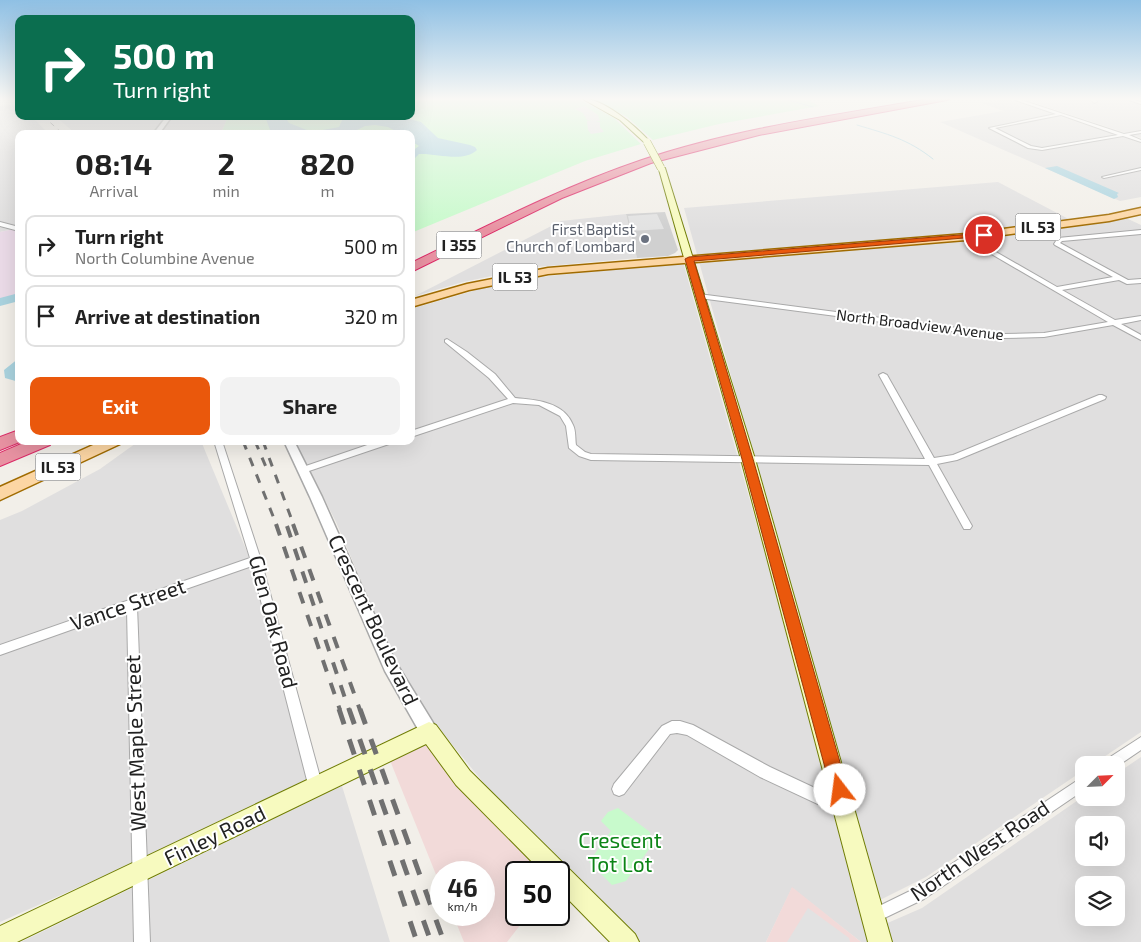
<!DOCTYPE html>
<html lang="en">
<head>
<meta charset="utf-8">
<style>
  :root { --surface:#fff; --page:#f2f2f2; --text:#222; --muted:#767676; --line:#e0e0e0; --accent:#ea580c }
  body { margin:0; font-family:"Exo 2",sans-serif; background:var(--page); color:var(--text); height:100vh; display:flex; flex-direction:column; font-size:19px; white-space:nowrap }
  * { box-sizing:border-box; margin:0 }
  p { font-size:16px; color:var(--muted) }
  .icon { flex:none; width:28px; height:28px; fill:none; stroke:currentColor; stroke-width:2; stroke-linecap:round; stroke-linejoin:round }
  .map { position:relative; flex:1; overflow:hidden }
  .details { position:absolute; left:15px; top:130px; width:400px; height:315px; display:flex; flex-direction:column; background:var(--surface); border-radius:10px; box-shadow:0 5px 20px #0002 }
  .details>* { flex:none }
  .guide { position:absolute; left:15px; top:15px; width:400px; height:105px; border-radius:10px; box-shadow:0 5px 20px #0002; background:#0b6e4f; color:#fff; overflow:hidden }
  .needle { width:32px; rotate:66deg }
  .controls { position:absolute; left:1075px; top:756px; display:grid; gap:10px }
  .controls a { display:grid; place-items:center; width:50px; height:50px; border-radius:10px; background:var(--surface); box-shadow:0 5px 20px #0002; font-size:25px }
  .speed { position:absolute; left:430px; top:861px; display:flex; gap:10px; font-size:25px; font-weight:700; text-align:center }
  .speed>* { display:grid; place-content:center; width:65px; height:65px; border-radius:50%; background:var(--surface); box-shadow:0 5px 20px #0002; line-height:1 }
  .speed small { font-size:12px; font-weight:400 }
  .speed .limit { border:2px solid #111; border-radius:8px; background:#fff; color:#111 }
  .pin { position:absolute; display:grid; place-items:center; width:42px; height:42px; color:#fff; margin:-21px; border:2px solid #fff; border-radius:50%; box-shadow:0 1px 5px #0007 }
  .me { position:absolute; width:55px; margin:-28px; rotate:345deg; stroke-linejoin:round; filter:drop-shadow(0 0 4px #0008) }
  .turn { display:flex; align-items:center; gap:18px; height:105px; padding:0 15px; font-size:22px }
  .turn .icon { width:65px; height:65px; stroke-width:2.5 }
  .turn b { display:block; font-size:35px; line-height:42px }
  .eta { display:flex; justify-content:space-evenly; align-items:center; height:85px; text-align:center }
  .eta b { font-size:30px; font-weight:700; line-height:35px }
  .action { display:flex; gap:10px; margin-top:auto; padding:10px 15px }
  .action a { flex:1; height:58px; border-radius:10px; background:var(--accent); color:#fff; font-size:20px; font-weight:700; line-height:58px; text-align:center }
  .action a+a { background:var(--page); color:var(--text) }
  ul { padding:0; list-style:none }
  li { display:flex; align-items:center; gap:15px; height:62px; margin:0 10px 8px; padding:0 5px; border:2px solid var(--line); border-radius:10px }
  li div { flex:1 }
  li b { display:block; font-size:19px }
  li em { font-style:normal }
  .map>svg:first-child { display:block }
  .residential { fill:#e0dfdf; fill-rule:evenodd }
  .commercial { fill:#f2dad9 }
  .industrial { fill:#ebdbe8 }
  .religious { fill:#d0d0d0 }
  .park { fill:#c8facc }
  .parking { fill:#e2e2e2 }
  .water { fill:#aad3df }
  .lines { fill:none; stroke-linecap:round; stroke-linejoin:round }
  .stream { stroke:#aad3df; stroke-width:1 }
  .river { fill:#aad3df; fill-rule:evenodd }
  .minor-casing { stroke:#a9a9a9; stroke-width:2 }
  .tertiary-casing { stroke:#a9a9a9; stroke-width:3 }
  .secondary-casing { stroke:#707d05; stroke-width:2 }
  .primary-casing { stroke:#a06b00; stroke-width:3 }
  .motorway-casing { stroke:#dc2a67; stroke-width:2 }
  .minor { fill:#fff; fill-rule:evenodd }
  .tertiary { fill:#fff; fill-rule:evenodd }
  .secondary { fill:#f7fabf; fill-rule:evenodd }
  .primary { fill:#fcd6a4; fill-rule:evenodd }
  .motorway { fill:#e892a2; fill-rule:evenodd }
  .rail-far3 { stroke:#707070; stroke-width:1; stroke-dasharray:5 5; stroke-linecap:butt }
  .rail-far2 { stroke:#707070; stroke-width:3; stroke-dasharray:9 9; stroke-linecap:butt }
  .rail-far1 { stroke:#707070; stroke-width:4; stroke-dasharray:12 12; stroke-linecap:butt }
  .rail { stroke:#707070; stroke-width:5; stroke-dasharray:16 16; stroke-linecap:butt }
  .secondary-bridge-casing { stroke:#707d05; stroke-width:8; stroke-linecap:butt }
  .secondary-bridge { stroke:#f7fabf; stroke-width:7 }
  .route { fill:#ea580c; stroke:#983908 }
  .worship-dot { fill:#6b7280; stroke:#fff; stroke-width:2 }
  .labels { text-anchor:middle; stroke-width:4; stroke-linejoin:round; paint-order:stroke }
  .far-worship-label { font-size:15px; fill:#5b616d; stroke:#fff; text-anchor:end }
  .far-street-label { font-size:15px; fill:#222; stroke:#fff }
  .shield { fill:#fff; stroke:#646464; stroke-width:1 }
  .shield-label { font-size:16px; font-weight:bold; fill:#222 }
  .near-street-label { font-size:21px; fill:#222; stroke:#fff }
  .near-park-label { font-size:21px; fill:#0c8416; stroke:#fff }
</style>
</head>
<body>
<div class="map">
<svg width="1141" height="942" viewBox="0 0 1141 942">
  <rect width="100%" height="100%" fill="#f2efe9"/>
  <!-- residential -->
  <path class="residential" d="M 1020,98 L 1141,98 L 1141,138 L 1138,137 Z
    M 1008,99 L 1141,143 L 1141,197 L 1120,201 L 940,122 L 1003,111 L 982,103 Z
    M 17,104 L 19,116 L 31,116 L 49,134 L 19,134 L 19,228 L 0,232 L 0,106 Z
    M 55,116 L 228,116 L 221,134 L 76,134 Z
    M 998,182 L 1082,226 L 1126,218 L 1141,225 L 1141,732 L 1092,765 L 1084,765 L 1084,770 L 926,877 L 878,901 L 684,208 Z
    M 626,214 L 637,258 L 536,267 L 463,282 L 415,296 L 561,221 Z
    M 683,262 L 832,793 L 872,942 L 861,942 L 792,888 L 766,942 L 636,942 L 507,811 L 431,719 L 397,665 L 336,522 L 295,441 L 411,441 L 411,309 L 497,284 L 549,276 Z
    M 139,441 L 201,441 L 250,559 L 0,645 L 0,520 L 22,511 L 100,469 Z
    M 252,565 L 309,785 L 0,922 L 0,655 Z
    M 1141,757 L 1141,942 L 887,942 L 883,925 L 922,908 L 1084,796 L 1116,798 L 1116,774 ZM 1084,825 L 1116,825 L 1116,858 L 1084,858 ZM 1084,885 L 1116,885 L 1116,918 L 1084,918 Z
    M 342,786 L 390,942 L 21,942 Z"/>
  <!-- commercial -->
  <path class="commercial" d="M 426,738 L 489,811 L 551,872 L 516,872 L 516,915 L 528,915 L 507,942 L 464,942 L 453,915 L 484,915 L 484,872 L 441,872 L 441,887 L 389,758 Z
    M 792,887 L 861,942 L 766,942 Z"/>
  <!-- industrial -->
  <path class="industrial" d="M 19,228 L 19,297 L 0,302 L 0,232 Z"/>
  <!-- religious -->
  <path class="religious" d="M 665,212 L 678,250 L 675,253 L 668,256 L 637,258 L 626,214 Z"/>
  <!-- park -->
  <path class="park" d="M 411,98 L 577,98 L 614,118 L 641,144 L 585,161 L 411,233 L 411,134 L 221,134 L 228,116 L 411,116 Z
    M 592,98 L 804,98 L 819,106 L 719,124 L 653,140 L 627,117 Z
    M 618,808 L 650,832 L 652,845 L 626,881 L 612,885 L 589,862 L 611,831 L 601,821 L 608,812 Z"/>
  <!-- parking -->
  <path class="parking" d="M 585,106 L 598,115 L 600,121 L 596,121 L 600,122 L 600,127 L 604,132 L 591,134 L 588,130 L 587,121 L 591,121 L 587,120 L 583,113 L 575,109 Z
    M 657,214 L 664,229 L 631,231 L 628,216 Z
    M 808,908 L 849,938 L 850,942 L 787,942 Z"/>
  <!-- water -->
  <path class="water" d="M 265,116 L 289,116 L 287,120 L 289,123 L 312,132 L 339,127 L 344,116 L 399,116 L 421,122 L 438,138 L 470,145 L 475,147 L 477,150 C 463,163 437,153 419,154 L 411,162 L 411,152 L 419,146 L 411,141 L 411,134 L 401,134 L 388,127 L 375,125 L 365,126 L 349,134 L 277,134 L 270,130 Z
    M 1057,166 L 1119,193 L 1117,194 L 1118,197 L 1114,199 L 1045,168 Z
    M 19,358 L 19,382 L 5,378 L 4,370 Z"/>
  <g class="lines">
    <!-- stream -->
    <path class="stream" d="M 781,98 L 813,107
      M 857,125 C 887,134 908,139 933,159"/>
    <!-- river -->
    <path class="river" d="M 19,293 L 19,301 L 0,306 L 0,298 Z"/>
    <!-- minor casing -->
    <g class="minor-casing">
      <path id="minor" d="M 1015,98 L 1124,134 L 1141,131 L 1141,133 L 1129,135 L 1141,140 L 1141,142 L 1123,136 L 1042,150 L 1028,148 L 989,128 L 1056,114 L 1015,100 ZM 1061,115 L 1118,135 L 1042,148 L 1031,146 L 995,128 Z
        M 1090,98 L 1094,98 L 1097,102 L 1094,103 Z
        M 1123,98 L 1129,98 L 1141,102 L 1141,104 Z
        M 1141,168 L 1141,170 L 1104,178 L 1102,177 Z
        M 0,222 L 19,227 L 19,231 L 0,226 Z
        M 1141,230 L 1141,234 L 1062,241 L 1060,243 L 1128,280 L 1141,279 L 1141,283 L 1127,284 L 1119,280 L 1062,290 L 1115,320 L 1141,316 L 1141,320 L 1121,324 L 1141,335 L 1141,340 L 1113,325 L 1044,337 L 1003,338 L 699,298 L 696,296 L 699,294 L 1003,334 L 1044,333 L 1108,322 L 964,238 L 964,236 L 968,236 L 1057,287 L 1113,277 L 1055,245 L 1054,244 L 1058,238 Z
        M 447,339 L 467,352 L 495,374 L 515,398 C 537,400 564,402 573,425 C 576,431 575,439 576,445 L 585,452 L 591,454 L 925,459 L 879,375 L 883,373 L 887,375 L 934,458 L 953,455 L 1099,395 L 1102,395 L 1106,397 L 1105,399 L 957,460 L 937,464 L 972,526 L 970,529 L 964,529 L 929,465 L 591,460 L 579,456 L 569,448 L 566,426 L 560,416 L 539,405 L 513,403 L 411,437 L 411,431 L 508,399 L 489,378 L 445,342 L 445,340 Z
        M 214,441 L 222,441 L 261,560 L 323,788 L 321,793 L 316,795 L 311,793 L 309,788 L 252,566 L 137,606 L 150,942 L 134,942 L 127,610 L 0,655 L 0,645 L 250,558 Z
        M 379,441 L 393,441 L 392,443 L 306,472 L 300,472 L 299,470 L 300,468 Z
        M 672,721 L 680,721 L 693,725 L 770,767 L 847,803 L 849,808 L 847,813 L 842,815 L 837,813 L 760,777 L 687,735 L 677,733 L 670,734 L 624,794 L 619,796 L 614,794 L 612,789 L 614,784 L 662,726 Z
        M 1141,737 L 1141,750 L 1116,767 L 1116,765 L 1102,765 L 1104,761 Z
        M 1084,776 L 1084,790 L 924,899 L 874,923 L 869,921 L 867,916 L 869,911 L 914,889 Z"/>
    </g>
    <!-- tertiary casing -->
    <g class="tertiary-casing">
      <path id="tertiary" d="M 167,116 L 172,116 L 159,134 L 153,134 Z
        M 284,441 L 294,441 L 322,497 L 395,661 L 435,726 L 437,732 L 435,738 L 429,740 L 423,738 L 385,671 L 310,497 Z"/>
    </g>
    <!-- secondary casing -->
    <g class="secondary-casing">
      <path id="secondary" d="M 581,98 C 603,98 636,126 650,142 L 645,143 L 620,120 Z
        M 658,166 L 665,168 L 755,459 L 892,942 L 868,942 L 741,459 Z
        M 429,722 L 436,725 L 470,771 L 635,934 L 639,942 L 610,942 L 559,890 L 559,872 L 542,872 L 456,785 L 426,744 L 17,942 L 0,942 L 0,926 Z"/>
    </g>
    <!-- primary casing -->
    <g class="primary-casing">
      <path id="primary" d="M 1141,208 L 1141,214 L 1109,221 L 966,240 L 548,274 L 469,290 L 411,307 L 411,300 L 467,284 L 548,268 L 966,234 L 1109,215 Z
        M 102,441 L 122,441 L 120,444 L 0,500 L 0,487 Z"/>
    </g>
    <!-- motorway casing -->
    <g class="motorway-casing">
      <path id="motorway" d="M 934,98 L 951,98 L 947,100 L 759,135 L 651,163 L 562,198 L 411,272 L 411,263 C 487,226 562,187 642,160 C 737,128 837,115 934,98 Z
        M 19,430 L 19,441 L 22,441 L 0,450 L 0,437 Z
        M 28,441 L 52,441 L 50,445 L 0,466 L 0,453 Z"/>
    </g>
    <!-- minor -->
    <use href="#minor" class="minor"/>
    <!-- tertiary -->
    <use href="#tertiary" class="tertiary"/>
    <!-- secondary -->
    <use href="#secondary" class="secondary"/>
    <!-- primary -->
    <use href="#primary" class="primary"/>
    <!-- motorway -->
    <use href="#motorway" class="motorway"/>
    <!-- rail-far3 -->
    <path class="rail-far3" d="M 15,98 L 19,102
      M 43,116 L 63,134"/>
    <!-- rail-far2 -->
    <path class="rail-far2" d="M 243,441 L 277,526
      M 255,441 L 266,467
      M 263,441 L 294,526"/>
    <!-- rail-far1 -->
    <path class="rail-far1" d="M 276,524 L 340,710
      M 293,524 L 360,710
      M 287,526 L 349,710"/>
    <!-- rail -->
    <path class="rail" d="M 339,709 L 417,942
      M 349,709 L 431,942
      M 360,709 L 444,942"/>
    <!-- secondary-bridge casing -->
    <g class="secondary-bridge-casing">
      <path id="secondary-bridge" d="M 647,142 L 661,168"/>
    </g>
    <!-- secondary-bridge -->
    <use href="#secondary-bridge" class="secondary-bridge"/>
  </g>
  <!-- sky -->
  <linearGradient id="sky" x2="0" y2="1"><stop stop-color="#8fc0e4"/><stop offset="0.43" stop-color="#f9f8f5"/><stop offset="1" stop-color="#f9f8f5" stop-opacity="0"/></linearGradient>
  <rect width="1141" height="230" fill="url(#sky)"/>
  <!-- route -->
  <path class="route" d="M 984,233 L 987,233 L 987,236 L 694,261 L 753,459 L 848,790 L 846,796 L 840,799 L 834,796 L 831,790 L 742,459 L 685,259 L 689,257 Z"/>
  <!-- markers -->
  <circle class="worship-dot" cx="645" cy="239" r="5"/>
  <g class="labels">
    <!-- far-worship labels -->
    <g class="far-worship-label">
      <text x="635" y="235">First Baptist<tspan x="635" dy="17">Church of Lombard</tspan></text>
    </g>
    <!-- far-street labels -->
    <g class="far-street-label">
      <text transform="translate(920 325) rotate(7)" y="5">North Broadview Avenue</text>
    </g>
    <!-- shield labels -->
    <g class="shield">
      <rect x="1015.5" y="213.5" width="45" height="27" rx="4"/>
      <rect x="436.5" y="231.5" width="45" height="27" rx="4"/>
      <rect x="492.5" y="263.5" width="45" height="27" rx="4"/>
      <rect x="35.5" y="453.5" width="45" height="27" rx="4"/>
    </g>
    <g class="shield-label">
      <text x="1038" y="233">IL 53</text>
      <text x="459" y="251">I 355</text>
      <text x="515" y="283">IL 53</text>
      <text x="58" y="473">IL 53</text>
    </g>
    <!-- near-street labels -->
    <g class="near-street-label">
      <text transform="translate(128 605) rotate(-19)" y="7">Vance Street</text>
      <text transform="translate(373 620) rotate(65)" y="7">Crescent Boulevard</text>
      <text transform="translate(273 622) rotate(75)" y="7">Glen Oak Road</text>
      <text transform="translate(136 743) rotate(-92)" y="7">West Maple Street</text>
      <text transform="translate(215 836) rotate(-26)" y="7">Finley Road</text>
      <text transform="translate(980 851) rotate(-34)" y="7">North West Road</text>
    </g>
    <!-- near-park labels -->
    <g class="near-park-label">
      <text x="620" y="848">Crescent<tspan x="620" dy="24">Tot Lot</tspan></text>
    </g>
  </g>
</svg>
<div class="controls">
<a><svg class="needle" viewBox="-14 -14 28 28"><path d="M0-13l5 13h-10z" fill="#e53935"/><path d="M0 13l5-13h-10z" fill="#767676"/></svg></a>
<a><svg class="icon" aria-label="sound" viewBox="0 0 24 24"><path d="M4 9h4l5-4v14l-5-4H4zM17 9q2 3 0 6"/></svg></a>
<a><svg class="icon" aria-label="layers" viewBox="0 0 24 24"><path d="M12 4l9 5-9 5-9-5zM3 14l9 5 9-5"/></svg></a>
</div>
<div class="speed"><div>46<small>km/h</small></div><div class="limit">50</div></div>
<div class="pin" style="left:984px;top:235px;background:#d93025"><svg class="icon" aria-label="arrive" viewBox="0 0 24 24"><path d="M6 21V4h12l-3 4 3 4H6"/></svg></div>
<svg class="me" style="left:840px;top:790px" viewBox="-20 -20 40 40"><circle r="19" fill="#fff"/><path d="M0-13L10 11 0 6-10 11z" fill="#ea580c"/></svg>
<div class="guide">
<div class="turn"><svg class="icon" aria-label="right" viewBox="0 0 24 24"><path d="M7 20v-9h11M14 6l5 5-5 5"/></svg><div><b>500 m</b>Turn right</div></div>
</div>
<section class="details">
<div class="eta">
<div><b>08:14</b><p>Arrival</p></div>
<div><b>2</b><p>min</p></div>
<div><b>820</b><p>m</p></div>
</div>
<ul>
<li><svg class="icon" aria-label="right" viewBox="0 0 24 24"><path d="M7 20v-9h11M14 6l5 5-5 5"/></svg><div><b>Turn right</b><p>North Columbine Avenue</p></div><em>500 m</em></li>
<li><svg class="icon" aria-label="arrive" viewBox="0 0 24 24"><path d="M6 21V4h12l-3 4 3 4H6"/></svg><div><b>Arrive at destination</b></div><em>320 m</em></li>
</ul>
<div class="action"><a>Exit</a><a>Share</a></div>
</section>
</div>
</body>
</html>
